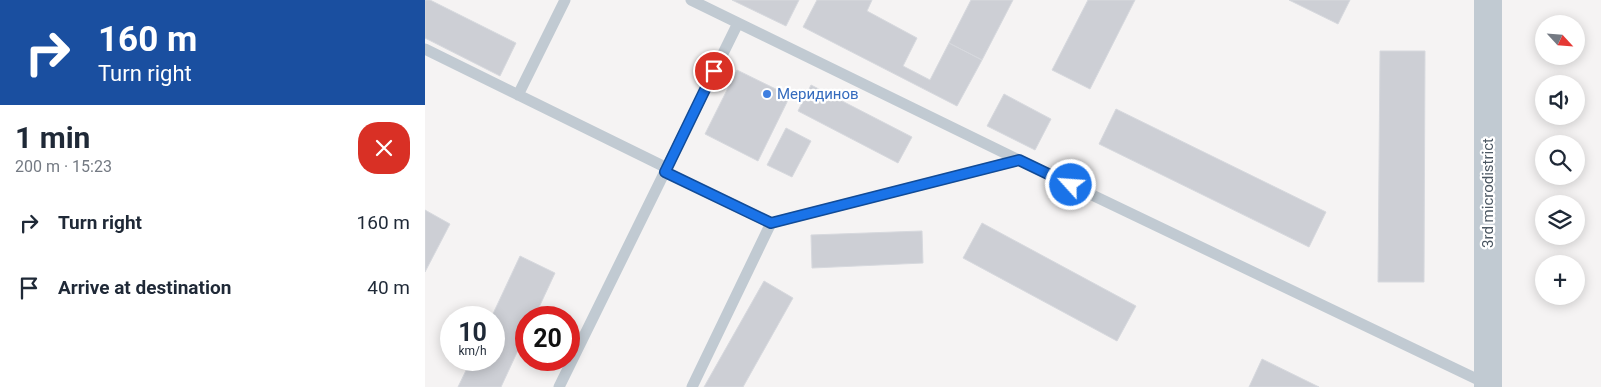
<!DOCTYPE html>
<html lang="en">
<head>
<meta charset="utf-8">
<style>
  :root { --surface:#fff; --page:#f2f2f3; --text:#1f2937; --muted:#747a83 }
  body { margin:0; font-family:Roboto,sans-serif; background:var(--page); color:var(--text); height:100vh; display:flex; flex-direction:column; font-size:19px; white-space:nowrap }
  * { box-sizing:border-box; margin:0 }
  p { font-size:16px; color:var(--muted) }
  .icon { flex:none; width:28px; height:28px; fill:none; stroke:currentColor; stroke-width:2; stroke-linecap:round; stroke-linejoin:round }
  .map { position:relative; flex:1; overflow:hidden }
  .sheet { display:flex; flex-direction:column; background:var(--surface); width:425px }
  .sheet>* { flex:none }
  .guide { background:#1a4fa0; color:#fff; overflow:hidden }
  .needle { width:32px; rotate:116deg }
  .buttons { position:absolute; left:1110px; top:15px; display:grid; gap:10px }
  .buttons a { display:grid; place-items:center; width:50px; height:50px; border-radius:50%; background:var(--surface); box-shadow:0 2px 12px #0003; font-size:25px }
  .speed { position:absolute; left:15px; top:306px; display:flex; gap:10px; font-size:25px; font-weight:700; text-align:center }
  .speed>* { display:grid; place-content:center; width:65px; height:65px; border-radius:50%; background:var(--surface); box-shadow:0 2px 12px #0003; line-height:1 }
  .speed small { font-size:12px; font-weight:400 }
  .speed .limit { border:8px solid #d22; background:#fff; color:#111 }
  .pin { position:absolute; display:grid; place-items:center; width:42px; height:42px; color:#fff; margin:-21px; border:2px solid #fff; border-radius:50%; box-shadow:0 1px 5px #0007 }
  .me { position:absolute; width:55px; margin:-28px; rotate:296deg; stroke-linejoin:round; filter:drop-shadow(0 0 4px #0008) }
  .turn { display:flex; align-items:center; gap:18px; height:105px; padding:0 15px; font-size:22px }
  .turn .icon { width:65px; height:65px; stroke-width:2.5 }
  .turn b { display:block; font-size:35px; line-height:42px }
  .round { display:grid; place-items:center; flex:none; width:52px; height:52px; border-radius:20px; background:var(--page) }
  .head { display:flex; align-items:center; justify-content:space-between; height:85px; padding:0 15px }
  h1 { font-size:30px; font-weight:700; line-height:38px }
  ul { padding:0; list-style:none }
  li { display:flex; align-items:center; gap:15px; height:65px; padding:0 15px }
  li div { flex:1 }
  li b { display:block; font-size:19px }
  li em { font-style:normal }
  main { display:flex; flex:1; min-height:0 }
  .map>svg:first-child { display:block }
  .building { fill:#cdcfd5; stroke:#d7d9de }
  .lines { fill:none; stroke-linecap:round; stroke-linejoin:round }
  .service { stroke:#c1cad2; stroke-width:11 }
  .tertiary { stroke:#c1cad2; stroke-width:28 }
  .route-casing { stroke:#114b97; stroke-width:12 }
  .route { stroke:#1a73e8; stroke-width:9 }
  .shop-dot { fill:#3f7fe0; stroke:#fff; stroke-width:2 }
  .labels { text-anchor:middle; stroke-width:4.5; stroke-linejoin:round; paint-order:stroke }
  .shop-label { font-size:15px; fill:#366cbe; stroke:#fff; text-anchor:start }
  .street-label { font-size:15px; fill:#4a5661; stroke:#fff }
</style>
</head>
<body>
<main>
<section class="sheet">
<div class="guide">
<div class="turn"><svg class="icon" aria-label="right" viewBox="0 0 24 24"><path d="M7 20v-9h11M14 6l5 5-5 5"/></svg><div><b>160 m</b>Turn right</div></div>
</div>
<div class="head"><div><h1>1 min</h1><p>200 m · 15:23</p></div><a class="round" style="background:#d93025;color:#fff"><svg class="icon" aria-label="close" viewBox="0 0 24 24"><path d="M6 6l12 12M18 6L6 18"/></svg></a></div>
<ul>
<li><svg class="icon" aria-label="right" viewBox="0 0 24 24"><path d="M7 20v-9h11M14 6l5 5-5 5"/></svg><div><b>Turn right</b></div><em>160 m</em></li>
<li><svg class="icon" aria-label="arrive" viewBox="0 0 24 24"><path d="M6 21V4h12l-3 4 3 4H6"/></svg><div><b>Arrive at destination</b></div><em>40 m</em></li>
</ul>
</section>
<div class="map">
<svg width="1176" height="387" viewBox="0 0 1176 387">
  <rect width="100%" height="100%" fill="#f5f3f3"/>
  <!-- building -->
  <path class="building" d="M 0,0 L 5,0 L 91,43 L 75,76 L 0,38 Z
    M 307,0 L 374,0 L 361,26 Z
    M 392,0 L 447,0 L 442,11 L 492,38 L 478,66 L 505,80 L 524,43 L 557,60 L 532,106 L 378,27 Z
    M 546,0 L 588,0 L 557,60 L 524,43 Z
    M 663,0 L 710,0 L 665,89 L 627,70 Z
    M 864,0 L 925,0 L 913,24 Z
    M 955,51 L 1000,51 L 999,282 L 953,282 Z
    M 312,70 L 365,96 L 333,161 L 280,134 Z
    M 386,85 L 487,137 L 473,163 L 373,111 Z
    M 579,94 L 626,119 L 610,150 L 562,126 Z
    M 691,109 L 901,212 L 884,247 L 674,144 Z
    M 361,128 L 386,141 L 367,177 L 342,165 Z
    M 0,210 L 25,224 L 0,272 Z
    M 557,223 L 711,306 L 692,341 L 538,258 Z
    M 497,231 L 498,263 L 387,268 L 386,235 Z
    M 95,256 L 130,273 L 109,318 L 101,318 L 101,333 L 76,387 L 33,387 L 46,360 L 69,360 L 69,318 L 66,318 Z
    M 339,281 L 368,298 L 318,387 L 279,387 Z
    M 837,359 L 894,387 L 824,387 Z"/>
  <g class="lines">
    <!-- service -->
    <path class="service" d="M 266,0 L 594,160 L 1062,384
      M 0,49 L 242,168
      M 93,95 L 140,0
      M 240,172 L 346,223 L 267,387
      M 346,223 L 594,160
      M 134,387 L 313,23"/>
    <!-- tertiary -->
    <path class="tertiary" d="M 1063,0 L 1063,387"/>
  </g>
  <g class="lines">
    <!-- route casing -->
    <g class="route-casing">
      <path id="route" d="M 289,71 L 240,172 L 346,223 L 594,160 L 646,185"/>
    </g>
    <!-- route -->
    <use href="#route" class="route"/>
  </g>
  <!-- markers -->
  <circle class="shop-dot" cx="342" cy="94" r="5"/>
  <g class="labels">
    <!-- shop labels -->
    <g class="shop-label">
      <text x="352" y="99">Меридинов</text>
    </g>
    <!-- street labels -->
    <g class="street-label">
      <text transform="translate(1063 193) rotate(-90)" y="5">3rd microdistrict</text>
    </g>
  </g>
</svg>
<div class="buttons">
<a><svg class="needle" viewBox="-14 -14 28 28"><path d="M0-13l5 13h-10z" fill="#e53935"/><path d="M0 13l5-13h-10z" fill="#747a83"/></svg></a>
<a><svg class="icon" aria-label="sound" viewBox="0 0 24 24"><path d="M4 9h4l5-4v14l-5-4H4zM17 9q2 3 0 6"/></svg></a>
<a><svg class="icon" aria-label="search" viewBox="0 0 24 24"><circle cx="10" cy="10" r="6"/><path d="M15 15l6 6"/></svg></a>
<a><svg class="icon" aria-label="layers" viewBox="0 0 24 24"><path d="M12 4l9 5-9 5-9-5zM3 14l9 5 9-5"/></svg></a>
<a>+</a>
</div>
<div class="speed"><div>10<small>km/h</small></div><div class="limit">20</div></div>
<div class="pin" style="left:289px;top:71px;background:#d93025"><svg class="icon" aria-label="arrive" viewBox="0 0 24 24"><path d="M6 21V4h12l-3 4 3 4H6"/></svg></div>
<svg class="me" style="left:646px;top:185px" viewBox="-20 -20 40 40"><circle r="17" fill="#1a73e8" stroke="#fff" stroke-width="3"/><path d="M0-11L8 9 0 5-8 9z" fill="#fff"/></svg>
</div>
</main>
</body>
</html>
